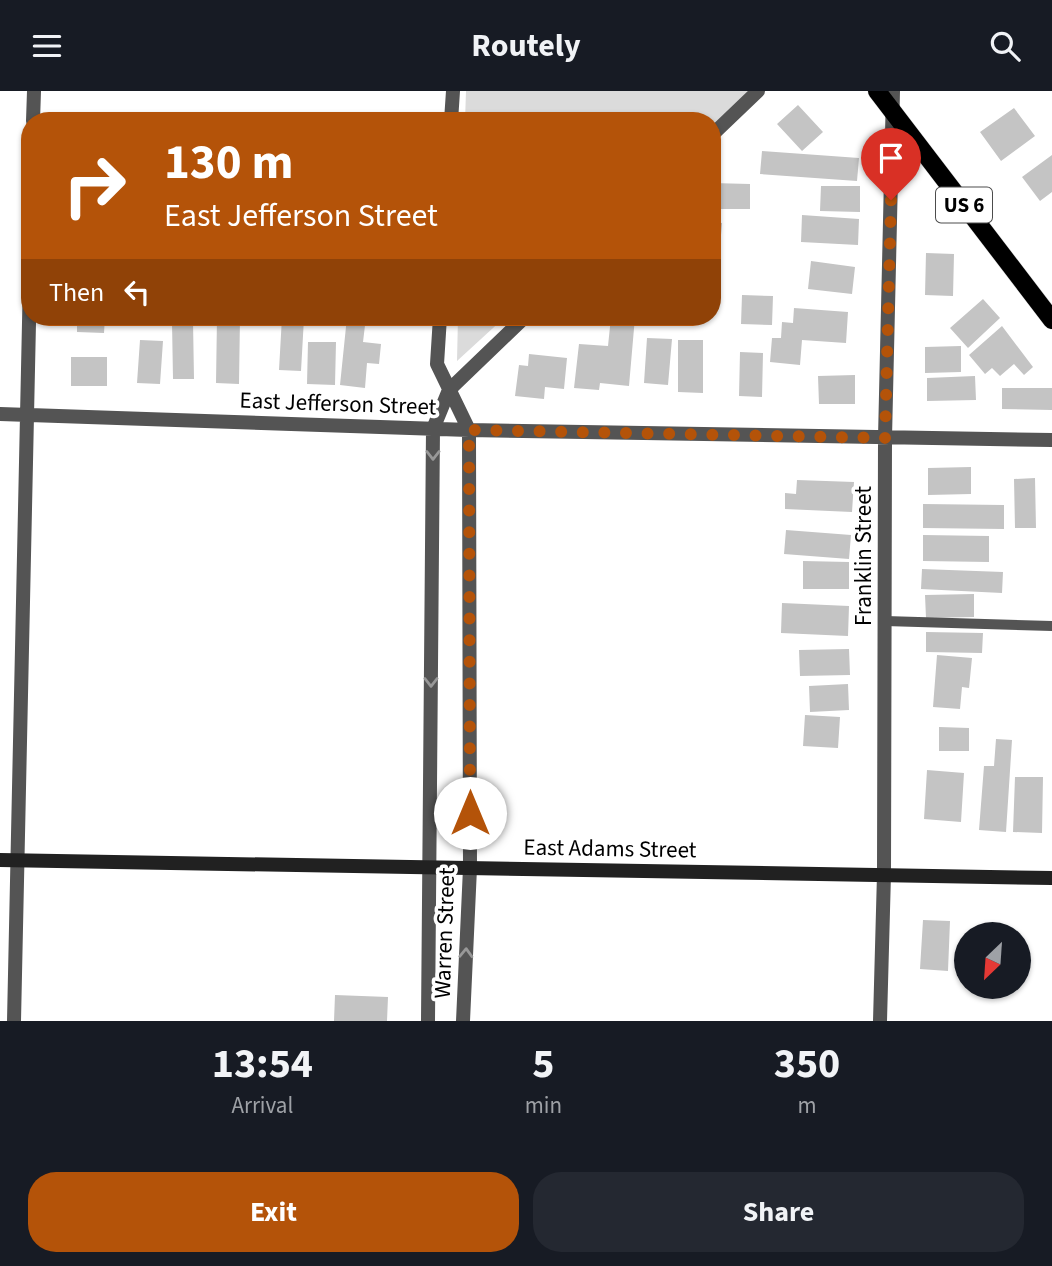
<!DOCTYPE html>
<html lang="en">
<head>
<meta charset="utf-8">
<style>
  :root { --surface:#171b24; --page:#242831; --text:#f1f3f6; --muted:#9ea1a6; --accent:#b45309 }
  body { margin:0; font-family:"Source Sans 3",sans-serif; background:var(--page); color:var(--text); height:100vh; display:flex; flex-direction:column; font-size:26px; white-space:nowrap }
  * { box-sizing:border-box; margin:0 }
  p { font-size:23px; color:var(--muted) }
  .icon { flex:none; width:38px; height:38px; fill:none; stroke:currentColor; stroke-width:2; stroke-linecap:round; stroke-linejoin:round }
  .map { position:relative; height:930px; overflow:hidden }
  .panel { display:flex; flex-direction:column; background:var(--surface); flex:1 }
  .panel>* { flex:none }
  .top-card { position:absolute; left:21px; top:21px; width:700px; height:214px; border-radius:28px; box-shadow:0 2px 5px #0004; background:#b45309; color:#fff; overflow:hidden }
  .needle { width:46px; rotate:205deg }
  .buttons { position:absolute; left:954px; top:831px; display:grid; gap:14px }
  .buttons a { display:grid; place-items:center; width:77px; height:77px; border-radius:50%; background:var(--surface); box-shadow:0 2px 5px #0004; font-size:35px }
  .pin { position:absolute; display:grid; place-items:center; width:60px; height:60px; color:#fff; margin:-72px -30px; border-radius:50% 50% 50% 0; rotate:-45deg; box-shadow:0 0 7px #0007 }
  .pin .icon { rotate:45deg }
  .me { position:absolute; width:77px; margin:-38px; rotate:0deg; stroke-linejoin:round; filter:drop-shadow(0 0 5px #0008) }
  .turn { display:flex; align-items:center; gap:24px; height:147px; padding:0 28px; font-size:32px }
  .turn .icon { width:91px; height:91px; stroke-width:2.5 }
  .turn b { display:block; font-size:49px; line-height:60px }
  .then { display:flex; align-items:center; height:66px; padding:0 28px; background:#0003; gap:14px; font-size:26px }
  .eta { display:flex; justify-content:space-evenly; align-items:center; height:119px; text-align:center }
  .eta b { font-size:42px; font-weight:700; line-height:49px }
  .action { display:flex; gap:14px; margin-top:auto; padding:14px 28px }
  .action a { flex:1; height:80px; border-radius:28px; background:var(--accent); color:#fff; font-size:28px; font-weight:700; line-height:80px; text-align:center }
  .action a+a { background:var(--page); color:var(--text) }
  header { display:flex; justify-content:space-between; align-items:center; height:91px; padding:0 28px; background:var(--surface); font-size:32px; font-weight:700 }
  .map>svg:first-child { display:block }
  .green { fill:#dbdbdb }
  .building { fill:#c4c4c4 }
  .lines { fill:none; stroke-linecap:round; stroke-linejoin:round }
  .primary-casing { stroke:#dbdbdb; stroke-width:19 }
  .lane { stroke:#545454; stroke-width:10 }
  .street { stroke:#545454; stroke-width:14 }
  .secondary { stroke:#212121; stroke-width:14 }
  .primary { stroke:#000; stroke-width:18 }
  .oneway { stroke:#989898 }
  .route { stroke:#b45309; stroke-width:12; stroke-dasharray:0 21.6 }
  .labels { text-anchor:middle; stroke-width:7; stroke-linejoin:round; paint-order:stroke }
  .shield { fill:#fff; stroke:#4c4c4c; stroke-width:2 }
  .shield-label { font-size:21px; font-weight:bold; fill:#000 }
  .street-label { font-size:23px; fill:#000; stroke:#fff }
</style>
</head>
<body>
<header><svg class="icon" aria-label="menu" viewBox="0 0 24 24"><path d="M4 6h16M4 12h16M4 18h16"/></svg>Routely<svg class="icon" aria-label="search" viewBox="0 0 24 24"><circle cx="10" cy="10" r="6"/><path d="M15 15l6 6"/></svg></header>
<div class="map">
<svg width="1052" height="930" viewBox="0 0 1052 930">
  <rect width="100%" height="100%" fill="#fff"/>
  <!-- green -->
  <path class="green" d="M 466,0 L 753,0 L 712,37 L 712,30 L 465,30 Z
    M 458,226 L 505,226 L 457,270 Z"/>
  <!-- building -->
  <path class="building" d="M 798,14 L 823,41 L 802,60 L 777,33 Z
    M 1014,17 L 1035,45 L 1001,70 L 980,41 Z
    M 762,60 L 859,67 L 857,90 L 760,83 Z
    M 1052,64 L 1052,101 L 1040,110 L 1022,86 Z
    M 712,92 L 750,93 L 750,118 L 712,118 Z
    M 821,95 L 860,95 L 860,121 L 820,120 Z
    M 802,124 L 859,128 L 858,154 L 801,151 Z
    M 712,131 L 722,132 L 720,156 L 712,156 Z
    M 926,162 L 954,163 L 953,205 L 925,204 Z
    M 811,170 L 855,176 L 852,203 L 808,198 Z
    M 742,204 L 773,205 L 772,234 L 741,233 Z
    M 983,208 L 1000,227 L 968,257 L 950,237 Z
    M 794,217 L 848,221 L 846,252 L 802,249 L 800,274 L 770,271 L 772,247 L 781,247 L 782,231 L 793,232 Z
    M 77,226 L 105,226 L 104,242 L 77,241 Z
    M 217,226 L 240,226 L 239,293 L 216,292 Z
    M 282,226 L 304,227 L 301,280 L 279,279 Z
    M 347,226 L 366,226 L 363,251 L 381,253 L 379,273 L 367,272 L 365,297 L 340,294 Z
    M 611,226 L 635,226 L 629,295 L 600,292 L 599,299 L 574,297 L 579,253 L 608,255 Z
    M 193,230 L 194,288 L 173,288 L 172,231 Z
    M 1002,235 L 1033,276 L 1024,284 L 1014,273 L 1000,285 L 992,277 L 985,283 L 969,264 Z
    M 647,247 L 672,248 L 668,294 L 644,292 Z
    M 140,249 L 163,250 L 160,293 L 137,292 Z
    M 678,249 L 703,249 L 703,302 L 678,301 Z
    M 308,251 L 336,251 L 335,294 L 307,293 Z
    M 961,255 L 961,281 L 925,282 L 925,256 Z
    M 740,261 L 763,262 L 762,306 L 739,305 Z
    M 529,263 L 567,267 L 564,298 L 545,296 L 544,308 L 515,305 L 519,274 L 528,275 Z
    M 71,266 L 107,266 L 107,295 L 71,295 Z
    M 855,284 L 855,313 L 819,313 L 818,285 Z
    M 975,285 L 976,309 L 927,310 L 927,287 Z
    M 1002,297 L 1052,297 L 1052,319 L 1002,318 Z
    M 971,376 L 971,403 L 928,404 L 928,377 Z
    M 1035,387 L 1036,437 L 1015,437 L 1014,388 Z
    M 797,389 L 854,391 L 852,421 L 785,418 L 785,402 L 796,403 Z
    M 923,413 L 1004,414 L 1004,438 L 923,437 Z
    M 786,439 L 851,444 L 849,468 L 784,463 Z
    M 923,444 L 989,445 L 989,471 L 923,470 Z
    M 803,470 L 849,471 L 849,498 L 803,498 Z
    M 922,478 L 1003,481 L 1002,502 L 921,498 Z
    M 974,503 L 974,526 L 926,527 L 925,504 Z
    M 782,512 L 849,515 L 848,545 L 781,542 Z
    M 926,541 L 983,542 L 982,562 L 926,561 Z
    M 849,558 L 850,584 L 800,585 L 799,559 Z
    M 937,564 L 972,567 L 969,597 L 962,596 L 960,618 L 933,616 Z
    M 848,593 L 849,619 L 810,621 L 809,595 Z
    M 805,624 L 840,626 L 838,657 L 803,655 Z
    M 939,636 L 969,637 L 969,660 L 939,660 Z
    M 996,648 L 1012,649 L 1006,741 L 979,739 L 984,675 L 994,675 Z
    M 927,679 L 964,682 L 961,731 L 924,728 Z
    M 1015,686 L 1043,686 L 1042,742 L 1013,741 Z
    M 923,829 L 950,830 L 948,880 L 920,878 Z
    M 335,904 L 388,906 L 387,930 L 334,930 Z"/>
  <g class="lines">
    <!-- primary casing -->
    <g class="primary-casing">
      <path id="primary" d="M 877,0 L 1052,229"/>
    </g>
    <!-- lane -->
    <path class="lane" d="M 885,530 L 1052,535"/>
    <!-- street -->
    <path class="street" d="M 33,30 L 34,0
      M 451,30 L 453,0
      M 712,44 L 758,0
      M 440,226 L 437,273 L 469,339 L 470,777 L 463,930
      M 0,323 L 469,339 L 1052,349
      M 14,930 L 30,185
      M 428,930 L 433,338 L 449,299 L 525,226
      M 880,930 L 884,783 L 885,347 L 893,0"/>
    <!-- secondary -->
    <path class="secondary" d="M 0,769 L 1052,787"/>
    <!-- primary -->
    <use href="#primary" class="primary"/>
  </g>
  <!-- one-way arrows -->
  <defs><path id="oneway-chevron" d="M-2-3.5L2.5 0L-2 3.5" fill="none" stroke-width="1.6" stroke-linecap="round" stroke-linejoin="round" transform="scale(1.75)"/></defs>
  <g class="oneway">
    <use href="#oneway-chevron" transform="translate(433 364) rotate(90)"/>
    <use href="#oneway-chevron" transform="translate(431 591) rotate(90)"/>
    <use href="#oneway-chevron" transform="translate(466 862) rotate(-88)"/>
  </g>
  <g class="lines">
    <!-- route -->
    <path class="route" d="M 470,722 L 469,339 L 885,347 L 891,109"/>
  </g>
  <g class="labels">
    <!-- shield labels -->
    <rect class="shield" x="936" y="96.5" width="56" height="35" rx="5"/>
    <g class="shield-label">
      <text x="964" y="121">US 6</text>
    </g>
    <!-- street labels -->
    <g class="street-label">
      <text transform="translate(338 312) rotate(2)" y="8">East Jefferson Street</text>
      <text transform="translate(863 465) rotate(-90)" y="8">Franklin Street</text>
      <text transform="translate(610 757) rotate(1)" y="8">East Adams Street</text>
      <text transform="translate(444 842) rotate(-88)" y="8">Warren Street</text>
    </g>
  </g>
</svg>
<div class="buttons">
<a><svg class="needle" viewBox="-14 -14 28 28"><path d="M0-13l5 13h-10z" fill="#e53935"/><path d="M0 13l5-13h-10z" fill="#9ea1a6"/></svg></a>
</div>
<div class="pin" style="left:891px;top:109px;background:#d93025"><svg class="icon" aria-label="arrive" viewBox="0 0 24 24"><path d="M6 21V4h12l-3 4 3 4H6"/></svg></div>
<svg class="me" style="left:470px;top:722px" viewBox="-20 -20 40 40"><circle r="19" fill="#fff"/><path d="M0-13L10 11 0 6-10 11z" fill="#b45309"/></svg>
<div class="top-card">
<div class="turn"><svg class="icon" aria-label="right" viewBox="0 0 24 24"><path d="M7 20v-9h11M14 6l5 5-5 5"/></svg><div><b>130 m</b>East Jefferson Street</div></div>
<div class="then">Then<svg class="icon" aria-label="left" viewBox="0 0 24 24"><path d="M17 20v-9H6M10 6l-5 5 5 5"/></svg></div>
</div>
</div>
<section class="panel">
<div class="eta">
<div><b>13:54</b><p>Arrival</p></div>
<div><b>5</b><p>min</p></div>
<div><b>350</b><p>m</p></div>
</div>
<div class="action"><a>Exit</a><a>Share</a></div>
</section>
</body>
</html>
